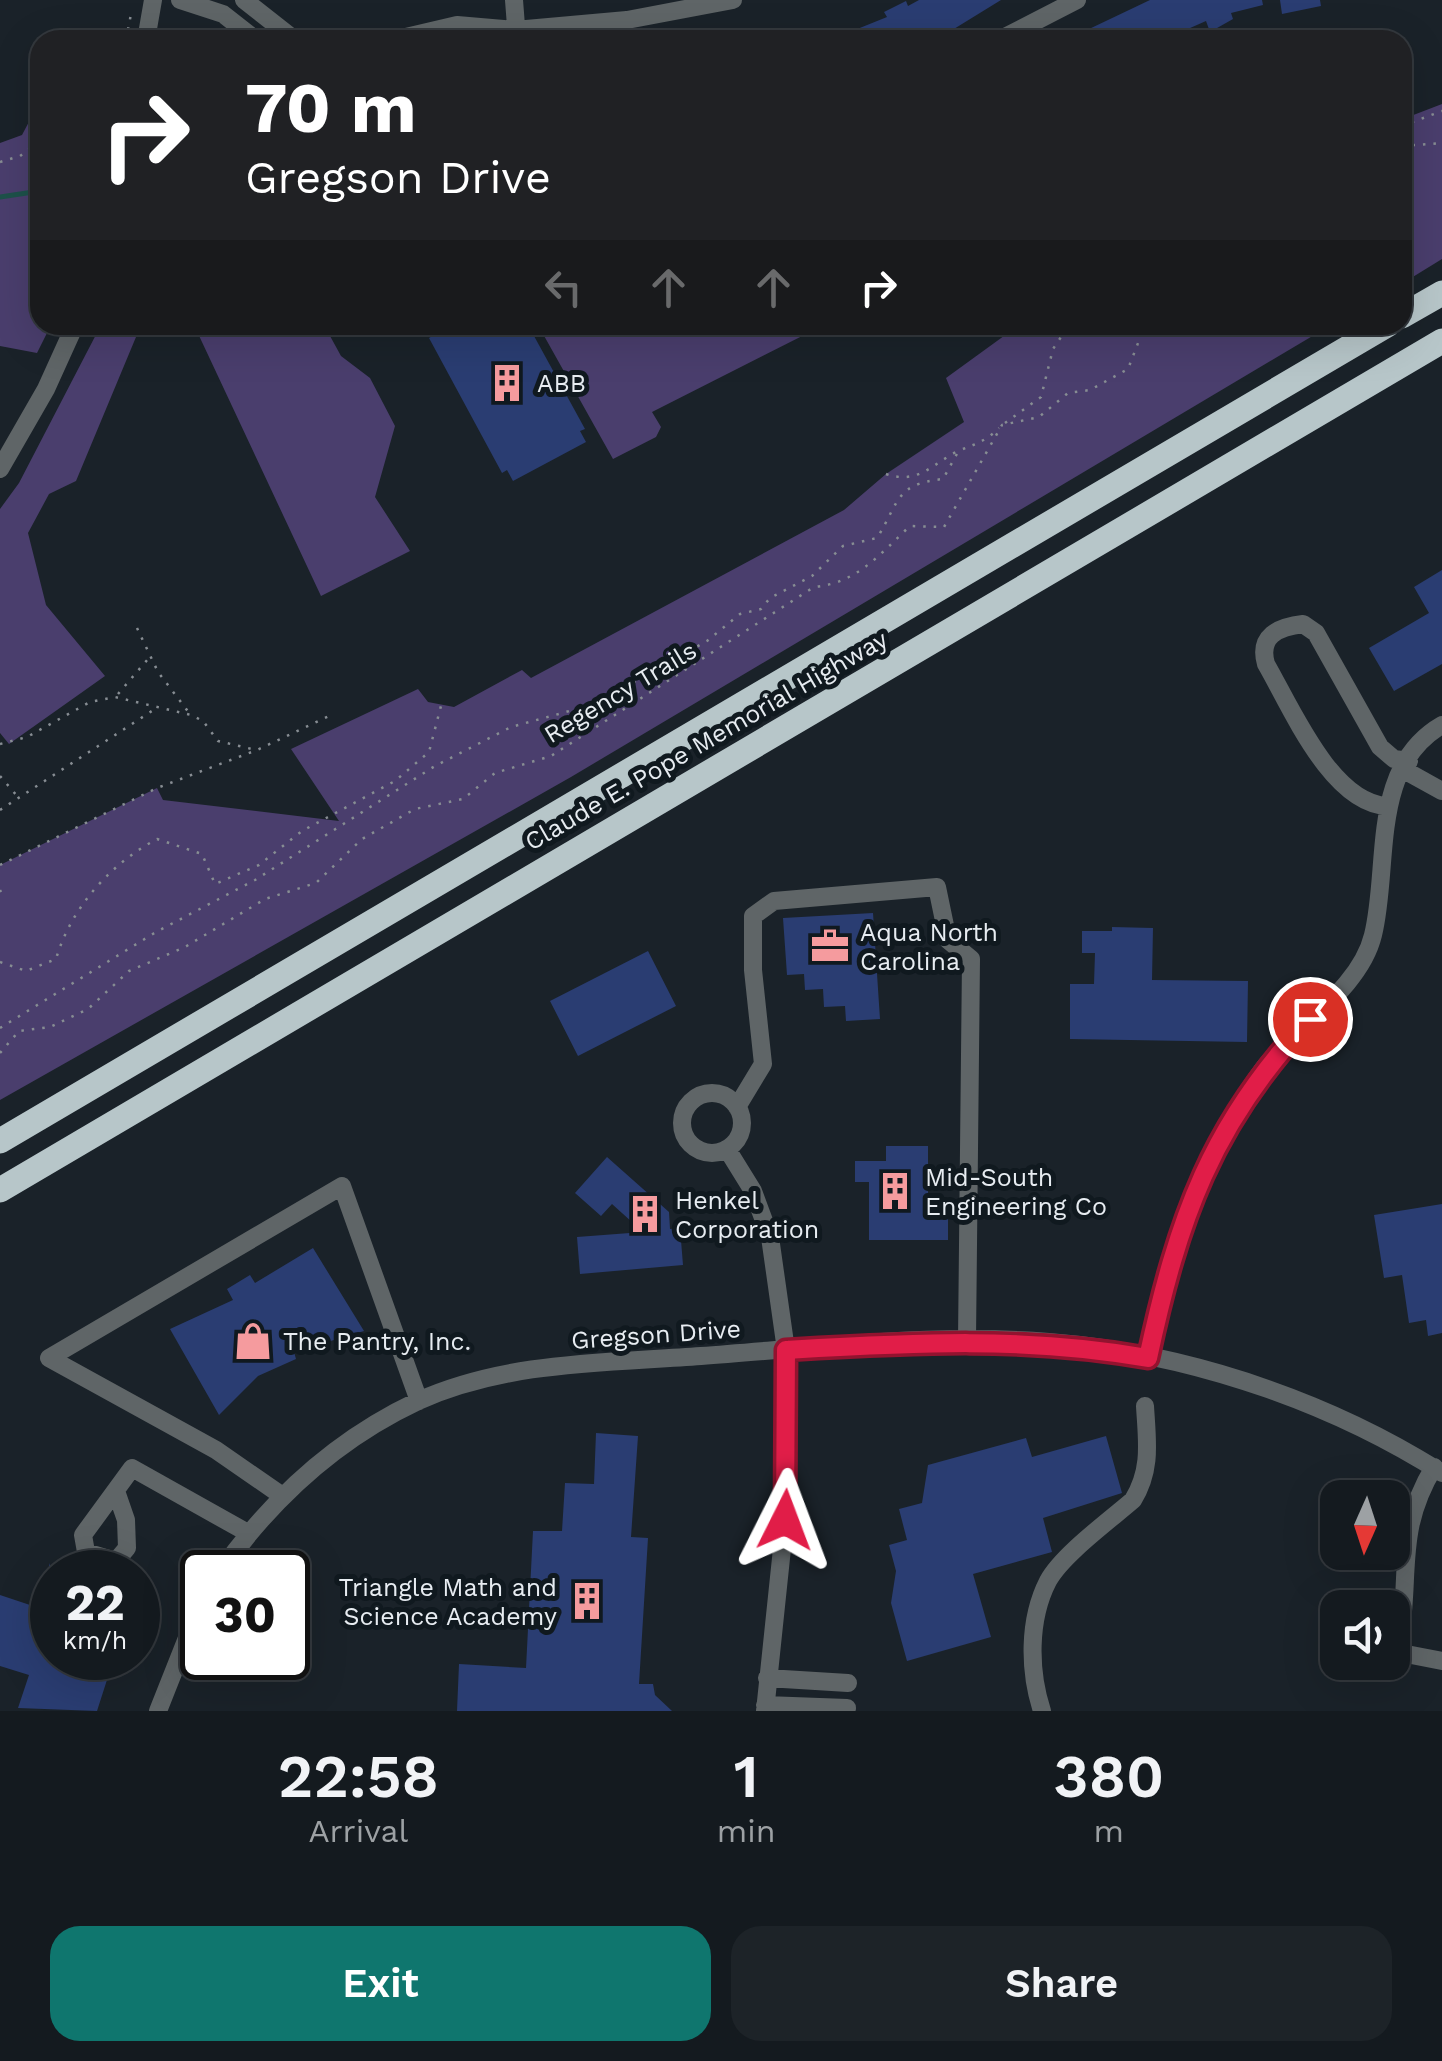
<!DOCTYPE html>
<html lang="en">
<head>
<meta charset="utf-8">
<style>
  :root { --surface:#141a1f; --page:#1d2328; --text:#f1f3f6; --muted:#9da1a4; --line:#33383d; --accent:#0f766e }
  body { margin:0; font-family:"Work Sans",sans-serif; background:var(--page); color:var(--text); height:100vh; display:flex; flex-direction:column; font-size:38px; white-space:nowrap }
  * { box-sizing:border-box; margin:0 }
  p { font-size:32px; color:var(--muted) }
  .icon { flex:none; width:55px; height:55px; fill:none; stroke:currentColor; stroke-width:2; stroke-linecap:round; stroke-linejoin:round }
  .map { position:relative; height:1711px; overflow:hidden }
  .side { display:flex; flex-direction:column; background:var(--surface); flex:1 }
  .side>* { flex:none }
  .guide { position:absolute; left:30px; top:30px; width:1382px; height:305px; border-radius:30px; box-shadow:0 10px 40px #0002,0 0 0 2px var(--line); background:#202124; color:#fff; overflow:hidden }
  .needle { width:65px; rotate:183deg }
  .fabs { position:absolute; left:1320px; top:1480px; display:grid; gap:20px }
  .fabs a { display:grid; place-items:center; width:90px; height:90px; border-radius:20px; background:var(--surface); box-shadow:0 10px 40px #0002,0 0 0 2px var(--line); font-size:50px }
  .speed { position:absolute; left:30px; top:1550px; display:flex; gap:20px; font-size:50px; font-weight:700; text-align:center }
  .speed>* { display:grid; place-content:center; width:130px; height:130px; border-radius:50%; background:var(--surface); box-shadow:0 10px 40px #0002,0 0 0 2px var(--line); line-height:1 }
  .speed small { font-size:25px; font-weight:400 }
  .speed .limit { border:5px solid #111; border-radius:15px; background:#fff; color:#111 }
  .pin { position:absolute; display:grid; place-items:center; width:85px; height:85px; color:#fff; margin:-42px; border:5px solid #fff; border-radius:50%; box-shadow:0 2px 10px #0007 }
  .me { position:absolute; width:110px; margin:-55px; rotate:3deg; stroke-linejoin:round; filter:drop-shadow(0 0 8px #0008) }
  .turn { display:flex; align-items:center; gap:35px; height:210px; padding:0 50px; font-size:45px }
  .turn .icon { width:130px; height:130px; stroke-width:2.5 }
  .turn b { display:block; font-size:70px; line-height:85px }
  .lanes { display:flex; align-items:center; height:95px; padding:0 50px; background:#0003; justify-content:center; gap:50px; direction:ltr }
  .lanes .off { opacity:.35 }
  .eta { display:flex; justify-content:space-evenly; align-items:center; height:170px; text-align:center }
  .eta b { font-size:60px; font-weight:600; line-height:70px }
  .action { display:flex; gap:20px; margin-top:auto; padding:20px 50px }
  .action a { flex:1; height:115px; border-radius:30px; background:var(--accent); color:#fff; font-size:40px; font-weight:600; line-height:115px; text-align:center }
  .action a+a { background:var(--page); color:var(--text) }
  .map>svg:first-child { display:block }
  .green { fill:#4a3e6d }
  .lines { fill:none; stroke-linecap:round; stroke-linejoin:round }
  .stream { stroke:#1d514a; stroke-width:5 }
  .building { fill:#2a3d72 }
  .path { stroke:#878d93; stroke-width:2.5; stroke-dasharray:2.5 8; stroke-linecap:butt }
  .minor { stroke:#5f6567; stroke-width:18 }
  .highway { stroke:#b7c6c9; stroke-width:25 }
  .route-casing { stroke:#92132f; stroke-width:25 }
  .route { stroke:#e11d48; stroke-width:18 }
  .labels { text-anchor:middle; stroke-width:10; stroke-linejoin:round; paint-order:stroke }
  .poi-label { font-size:25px; fill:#e7ecf1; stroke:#10191f; text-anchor:start }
  .street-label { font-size:25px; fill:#e7ecf1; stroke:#10191f }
</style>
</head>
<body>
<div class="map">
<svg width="1442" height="1711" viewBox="0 0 1442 1711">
  <rect width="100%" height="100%" fill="#1a2229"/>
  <!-- green -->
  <path class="green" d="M 40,101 L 40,325 L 51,325 L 37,353 L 0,346 L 0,143 L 22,135 Z
    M 1442,104 L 1442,259 L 1403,283 L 1403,119 Z
    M 101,325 L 141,325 L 76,481 L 49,494 L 28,533 L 46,605 L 105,676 L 9,744 L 0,733 L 0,509 L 19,483 Z
    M 194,325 L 324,325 L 341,356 L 370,378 L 395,426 L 375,497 L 410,551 L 321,596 Z
    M 538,325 L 824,325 L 652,412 L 661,427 L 656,437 L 613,459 Z
    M 1019,325 L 1331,325 L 571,777 L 0,1100 L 0,865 L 157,788 L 163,800 L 339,821 L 291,749 L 418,689 L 428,702 L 454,707 L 522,670 L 531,678 L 844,510 L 886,474 L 964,422 L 946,378 Z"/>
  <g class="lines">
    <!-- stream -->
    <path class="stream" d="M 0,197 L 40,191"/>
  </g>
  <!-- building -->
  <path class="building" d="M 919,0 L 1001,0 L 936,40 L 830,40 L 887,17 L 884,12 L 906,1 L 908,6 Z
    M 1150,0 L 1262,0 L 1263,5 L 1231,13 L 1233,19 L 1210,32 L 1206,21 L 1172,36 L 1173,40 L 1066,40 Z
    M 1280,0 L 1320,0 L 1321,6 L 1282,14 Z
    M 428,325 L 528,325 L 585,429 L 580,431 L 586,442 L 513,481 L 507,470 L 502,473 L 429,338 L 434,335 Z
    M 1442,570 L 1442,664 L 1394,691 L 1369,648 L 1429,613 L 1414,587 Z
    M 873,913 L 880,1019 L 846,1021 L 845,1006 L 824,1007 L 823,989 L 805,990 L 804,974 L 787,975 L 783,918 Z
    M 1112,927 L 1153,928 L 1152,980 L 1248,981 L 1247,1042 L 1070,1039 L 1070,984 L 1094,984 L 1095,953 L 1082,953 L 1082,931 L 1112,931 Z
    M 648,951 L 676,1006 L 578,1056 L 550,1001 Z
    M 886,1146 L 928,1146 L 928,1200 L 948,1200 L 948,1240 L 869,1240 L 869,1182 L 855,1182 L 855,1161 L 886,1161 Z
    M 607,1157 L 669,1212 L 670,1229 L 680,1228 L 683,1265 L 580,1274 L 577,1237 L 643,1232 L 612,1204 L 601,1216 L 575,1193 Z
    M 1442,1204 L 1442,1333 L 1428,1336 L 1426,1320 L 1409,1323 L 1402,1275 L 1384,1278 L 1374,1215 Z
    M 313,1248 L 364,1331 L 294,1352 L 296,1359 L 258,1376 L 219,1415 L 170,1329 L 233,1300 L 227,1289 L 250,1275 L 255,1283 Z
    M 596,1433 L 638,1436 L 631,1537 L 648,1538 L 639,1684 L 653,1684 L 655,1695 L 672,1711 L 457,1711 L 459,1664 L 526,1668 L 533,1531 L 562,1531 L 565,1483 L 594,1484 Z
    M 1106,1436 L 1122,1493 L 1043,1518 L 1052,1552 L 973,1574 L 991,1637 L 907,1661 L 891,1603 L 896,1571 L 889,1545 L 907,1540 L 899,1509 L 922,1503 L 928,1465 L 1026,1438 L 1032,1457 Z
    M 50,1563 L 52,1658 L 114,1658 L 97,1711 L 18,1708 L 29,1675 L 0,1666 L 0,1595 L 36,1607 Z"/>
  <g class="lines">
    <!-- path -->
    <path class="path" d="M 126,40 L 131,14
      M 1402,126 L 1442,111
      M 1402,146 L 1442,143
      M 0,162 L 20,156 L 40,141
      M 1005,423 L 1041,397 L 1053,349 L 1069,325
      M 886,474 C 918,485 932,464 958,451 C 975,444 985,442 999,428
      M 137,628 L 158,672 L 190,714
      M 118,694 L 148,659
      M 0,744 L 27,737 L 90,702 L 115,697 L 191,715 L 203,721 L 218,741 L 256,750
      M 0,776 L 18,797
      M 0,810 L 158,707
      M 0,865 L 157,788 L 257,750 L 329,716
      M 0,890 L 1,892
      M 0,962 L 26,971 L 56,959 C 71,908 110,864 157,839 L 202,854 L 215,884 L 259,865 L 302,831 L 395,781 L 429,752 L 442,702
      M 0,1028 L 156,932 L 255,880 L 435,766 L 511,727 L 595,704 L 707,641 L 740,614 L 761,609 L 770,598 L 812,576 L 843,546 L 877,538 C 900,501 895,484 943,479 L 958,452
      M 0,1053 L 19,1031 L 50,1027 L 88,1009 L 129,971 L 185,947 L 265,899 L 316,883 L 362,839 L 415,809 L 463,799 L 495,773 L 551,756 L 814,587 C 857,583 879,555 910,526 L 944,527 L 1002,425 L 1039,417 L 1068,393 L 1090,390 L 1128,369 L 1145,325"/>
    <!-- minor -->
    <path class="minor" d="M 180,0 L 223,14 L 256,40
      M 244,0 L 295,40
      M 514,0 L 517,39
      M 146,40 L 153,0
      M 393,40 L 457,25 L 515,30
      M 488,40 L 515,30 L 627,20 L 733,0
      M 999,40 L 1077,0
      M 0,469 L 46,389 L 75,325
      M 1404,770 L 1442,791
      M 1387,806 C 1331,803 1291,707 1266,664 C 1258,636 1278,627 1303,624 L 1316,633 L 1380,747 L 1394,759 L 1409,761
      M682 1123a30 30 0 1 1 60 0a30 30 0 1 1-60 0Z
      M 737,1107 L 763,1064 L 753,970 L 753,916 L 774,901 L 937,887 L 948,940 L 971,959 L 967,1340
      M 727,1149 L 753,1191 L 770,1237 L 786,1350 L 785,1520 L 765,1711
      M 1148,1358 C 1171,1255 1199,1156 1263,1069 C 1296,1026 1360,989 1373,935 C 1390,867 1369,767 1442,725
      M 1434,1467 C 1392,1536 1414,1583 1396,1652 L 1442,1661
      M 117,1494 L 126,1520 L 127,1548 L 116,1561 L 86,1552 L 83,1535 L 132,1468 L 248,1533
      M 281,1495 L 216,1450 L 49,1358 L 342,1186 L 419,1401
      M 220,1572 C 272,1498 335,1440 418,1401 C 507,1361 606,1363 701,1356 C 825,1347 955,1330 1080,1345 C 1206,1360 1335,1405 1442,1473
      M 767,1678 L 848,1683
      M 765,1705 L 847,1708
      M 158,1711 L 202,1600
      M 1042,1711 C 1029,1671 1028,1620 1048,1581 C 1062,1555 1110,1520 1133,1500 C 1152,1469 1147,1441 1145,1406"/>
    <!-- highway -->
    <path class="highway" d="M 1402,316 L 1442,293
      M 0,1141 L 1387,325
      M 0,1190 L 1442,341"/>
  </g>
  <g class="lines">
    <!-- route casing -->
    <g class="route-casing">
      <path id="route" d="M 785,1520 L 786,1350 C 909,1343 1026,1336 1148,1358 C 1178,1219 1211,1124 1310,1019"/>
    </g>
    <!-- route -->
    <use href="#route" class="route"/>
  </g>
  <!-- icons -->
  <defs>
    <g id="building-bare" transform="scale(3)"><path d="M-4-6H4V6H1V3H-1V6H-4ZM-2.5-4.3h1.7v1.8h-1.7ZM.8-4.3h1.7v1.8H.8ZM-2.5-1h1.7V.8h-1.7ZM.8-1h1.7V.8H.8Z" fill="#f59b9e" stroke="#10191f" stroke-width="2.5" paint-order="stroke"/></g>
    <g id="office-bare" transform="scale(3)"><path d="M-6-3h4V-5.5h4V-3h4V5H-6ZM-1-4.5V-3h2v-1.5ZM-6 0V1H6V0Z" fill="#f59b9e" stroke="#10191f" stroke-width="2.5" paint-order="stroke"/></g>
    <g id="shop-bare" transform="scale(3)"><path d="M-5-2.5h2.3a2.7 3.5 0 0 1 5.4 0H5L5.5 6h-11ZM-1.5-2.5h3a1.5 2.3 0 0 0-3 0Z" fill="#f59b9e" stroke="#10191f" stroke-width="2.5" paint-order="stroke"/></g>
  </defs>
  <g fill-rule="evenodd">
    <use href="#building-bare" x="507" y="383"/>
    <use href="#office-bare" x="830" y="946"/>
    <use href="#building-bare" x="895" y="1191"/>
    <use href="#building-bare" x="645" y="1214"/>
    <use href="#shop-bare" x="253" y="1341"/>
    <use href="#building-bare" x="587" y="1601"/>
  </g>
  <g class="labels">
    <!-- poi labels -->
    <g class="poi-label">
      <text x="537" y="392">ABB</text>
      <text x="860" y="941">Aqua North<tspan x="860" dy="29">Carolina</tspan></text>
      <text x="925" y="1186">Mid-South<tspan x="925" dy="29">Engineering Co</tspan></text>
      <text x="675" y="1209">Henkel<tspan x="675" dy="29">Corporation</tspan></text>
      <text x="283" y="1350">The Pantry, Inc.</text>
      <text x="557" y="1596" text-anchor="end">Triangle Math and<tspan x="557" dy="29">Science Academy</tspan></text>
    </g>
    <!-- street labels -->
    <g class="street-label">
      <text transform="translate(620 692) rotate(-31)" y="9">Regency Trails</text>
      <text transform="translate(706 740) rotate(-30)" y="9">Claude E. Pope Memorial Highway</text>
      <text transform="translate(656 1334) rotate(-4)" y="9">Gregson Drive</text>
    </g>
  </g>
</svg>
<div class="fabs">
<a><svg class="needle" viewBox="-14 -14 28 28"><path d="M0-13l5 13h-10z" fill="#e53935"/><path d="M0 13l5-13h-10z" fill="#9da1a4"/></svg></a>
<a><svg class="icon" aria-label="sound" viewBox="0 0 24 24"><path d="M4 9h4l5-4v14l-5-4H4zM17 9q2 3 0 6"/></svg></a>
</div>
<div class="speed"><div>22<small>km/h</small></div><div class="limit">30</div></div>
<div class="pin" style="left:1310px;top:1019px;background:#d93025"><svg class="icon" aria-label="arrive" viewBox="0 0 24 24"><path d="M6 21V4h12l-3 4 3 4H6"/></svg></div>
<svg class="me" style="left:785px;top:1520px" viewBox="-20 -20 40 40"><path d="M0-17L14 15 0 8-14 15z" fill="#e11d48" stroke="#fff" stroke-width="4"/></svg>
<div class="guide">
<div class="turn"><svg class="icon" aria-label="right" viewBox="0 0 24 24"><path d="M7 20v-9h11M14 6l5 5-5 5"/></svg><div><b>70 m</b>Gregson Drive</div></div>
<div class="lanes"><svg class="icon off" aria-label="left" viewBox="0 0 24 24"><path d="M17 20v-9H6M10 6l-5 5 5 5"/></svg><svg class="icon off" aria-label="ahead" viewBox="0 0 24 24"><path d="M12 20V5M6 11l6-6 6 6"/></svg><svg class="icon off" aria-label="ahead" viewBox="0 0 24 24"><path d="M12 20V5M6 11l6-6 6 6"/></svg><svg class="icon" aria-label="right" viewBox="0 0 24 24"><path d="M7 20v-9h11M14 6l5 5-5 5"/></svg></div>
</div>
</div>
<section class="side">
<div class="eta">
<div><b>22:58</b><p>Arrival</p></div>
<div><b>1</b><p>min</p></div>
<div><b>380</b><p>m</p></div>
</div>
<div class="action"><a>Exit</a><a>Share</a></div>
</section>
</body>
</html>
